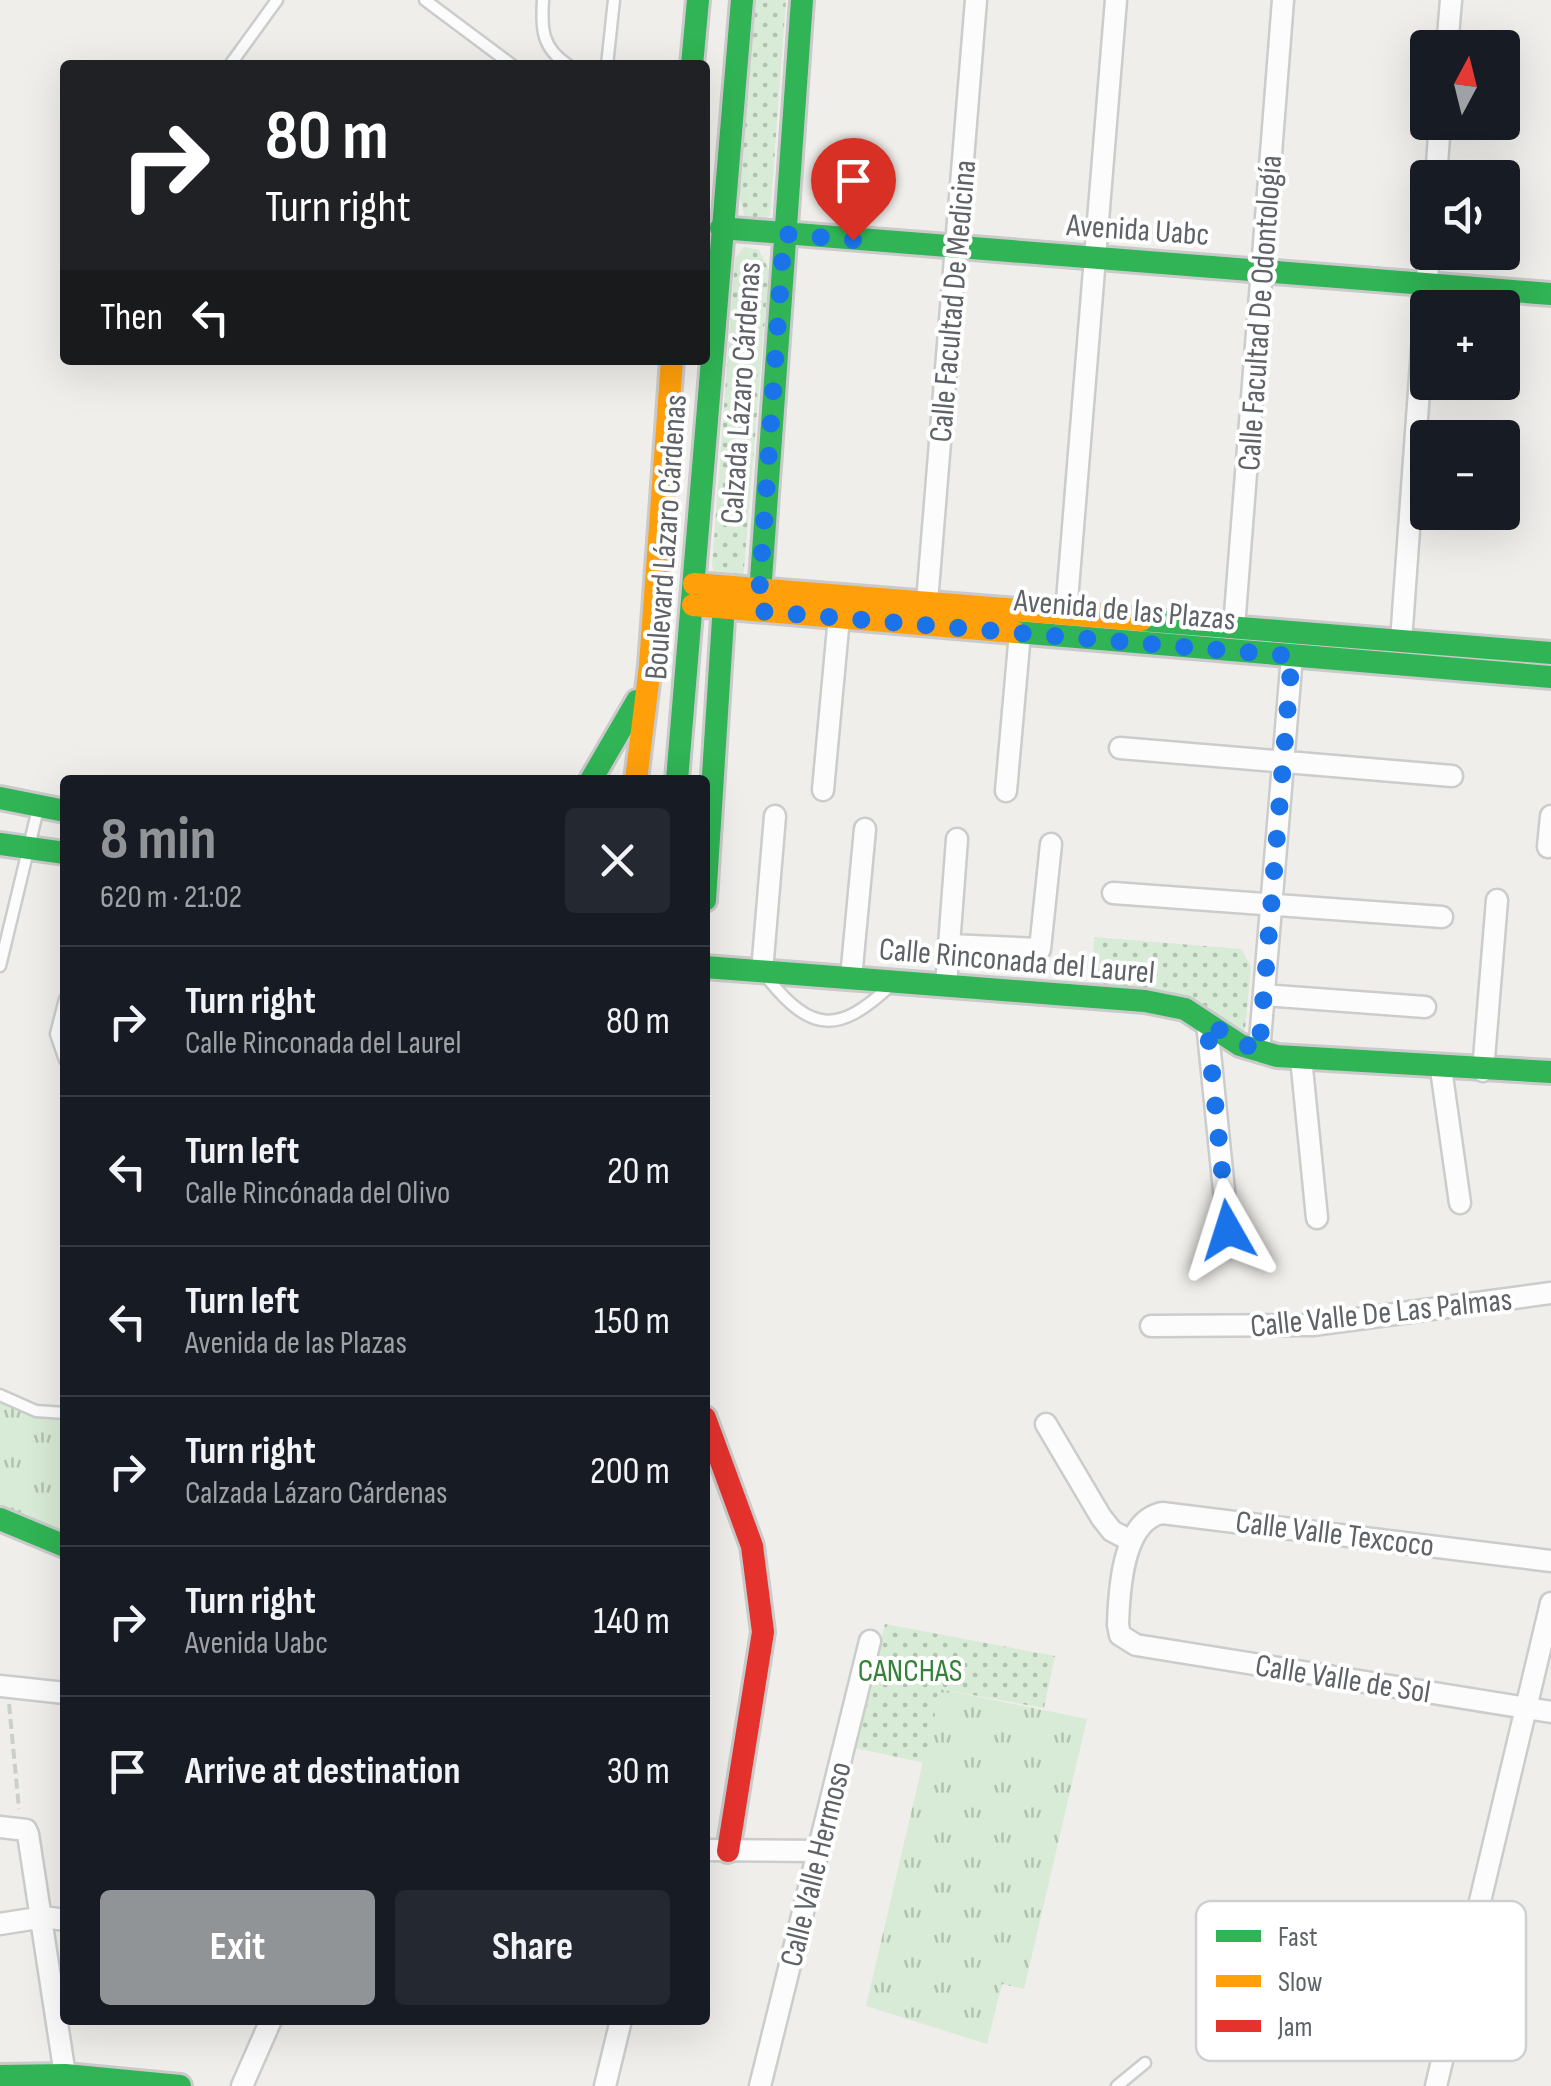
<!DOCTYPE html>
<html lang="en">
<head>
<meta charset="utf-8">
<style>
  :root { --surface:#171b24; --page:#242831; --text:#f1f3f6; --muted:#9ea1a6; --line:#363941; --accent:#919496 }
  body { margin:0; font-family:"Sofia Sans Condensed",sans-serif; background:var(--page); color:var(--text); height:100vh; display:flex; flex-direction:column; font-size:38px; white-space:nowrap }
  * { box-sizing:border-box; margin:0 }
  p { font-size:32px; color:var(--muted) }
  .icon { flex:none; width:55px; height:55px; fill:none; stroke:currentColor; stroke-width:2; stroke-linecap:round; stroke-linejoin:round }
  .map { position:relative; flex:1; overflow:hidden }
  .sheet { position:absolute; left:60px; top:775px; width:650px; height:1250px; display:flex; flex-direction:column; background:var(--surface); border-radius:10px; box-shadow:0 10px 40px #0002 }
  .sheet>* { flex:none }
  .hud { position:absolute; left:60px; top:60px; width:650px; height:305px; border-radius:10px; box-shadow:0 10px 40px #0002; background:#202124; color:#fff; overflow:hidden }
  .needle { width:65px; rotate:7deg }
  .tools { position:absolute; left:1410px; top:30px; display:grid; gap:20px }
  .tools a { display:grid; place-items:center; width:110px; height:110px; border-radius:10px; background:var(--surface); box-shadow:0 10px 40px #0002; font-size:50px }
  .pin { position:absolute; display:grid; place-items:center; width:85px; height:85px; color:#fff; margin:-102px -42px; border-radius:50% 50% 50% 0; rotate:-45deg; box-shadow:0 0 10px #0007 }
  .pin .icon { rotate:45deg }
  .me { position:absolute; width:110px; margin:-55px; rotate:354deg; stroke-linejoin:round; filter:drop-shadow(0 0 8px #0008) }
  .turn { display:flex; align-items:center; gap:35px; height:210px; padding:0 40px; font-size:45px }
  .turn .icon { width:130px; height:130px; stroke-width:2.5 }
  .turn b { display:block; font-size:70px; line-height:85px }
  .then { display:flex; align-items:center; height:95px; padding:0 40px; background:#0003; gap:20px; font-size:38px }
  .round { display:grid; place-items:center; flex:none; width:105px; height:105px; border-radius:10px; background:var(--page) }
  .summary { display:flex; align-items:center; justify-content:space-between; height:170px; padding:0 40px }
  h1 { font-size:60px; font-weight:700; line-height:75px; color:var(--accent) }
  .button { display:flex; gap:20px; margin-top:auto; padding:20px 40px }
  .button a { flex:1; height:115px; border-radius:10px; background:var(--accent); color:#fff; font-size:40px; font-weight:700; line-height:115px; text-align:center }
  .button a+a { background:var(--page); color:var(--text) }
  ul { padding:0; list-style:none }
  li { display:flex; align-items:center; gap:30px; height:150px; padding:0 40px; border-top:2px solid var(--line) }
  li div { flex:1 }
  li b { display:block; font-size:38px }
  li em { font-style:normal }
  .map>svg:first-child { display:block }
  .grass { fill:url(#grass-tufts) }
  .park { fill:url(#park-dots) }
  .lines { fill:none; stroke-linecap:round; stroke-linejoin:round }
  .lane-casing { stroke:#cbcccc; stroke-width:15 }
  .street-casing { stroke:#cbcccc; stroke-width:25 }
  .fast-casing { stroke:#cacacb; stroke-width:28 }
  .slow-casing { stroke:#cacacb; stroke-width:28 }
  .jam-casing { stroke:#cacacb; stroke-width:28 }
  .path { stroke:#cacfcc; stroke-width:4; stroke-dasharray:10 5; stroke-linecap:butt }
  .lane { stroke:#fdfcfc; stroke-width:10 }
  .street { stroke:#fdfcfc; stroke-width:20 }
  .fast { stroke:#30b455; stroke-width:22 }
  .slow { stroke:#ff9f0a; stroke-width:22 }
  .jam { stroke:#e5322d; stroke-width:22 }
  .route { stroke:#1a73e8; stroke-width:18; stroke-dasharray:0 32.4 }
  .labels { text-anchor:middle; stroke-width:8; stroke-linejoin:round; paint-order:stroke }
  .street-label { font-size:32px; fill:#5f6368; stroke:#fff }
  .park-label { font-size:32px; fill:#348238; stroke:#fff }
  .key { fill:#fff; stroke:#cfd0d2; stroke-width:2.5 }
  .key-label { font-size:28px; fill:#5f6368 }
</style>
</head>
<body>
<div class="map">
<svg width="1551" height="2086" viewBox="0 0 1551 2086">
  <defs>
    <pattern id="grass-tufts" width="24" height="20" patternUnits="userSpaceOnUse" patternTransform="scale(2.5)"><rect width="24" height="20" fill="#d8ebd6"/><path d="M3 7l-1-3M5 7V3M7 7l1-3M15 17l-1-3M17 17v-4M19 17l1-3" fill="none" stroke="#b2c2b1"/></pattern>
    <pattern id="park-dots" width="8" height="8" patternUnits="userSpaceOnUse" patternTransform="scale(2.5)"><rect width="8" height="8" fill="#d8ebd6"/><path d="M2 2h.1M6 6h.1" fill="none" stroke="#b2c2b1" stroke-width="1.8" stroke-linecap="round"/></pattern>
  </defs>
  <rect width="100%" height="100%" fill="#efeeea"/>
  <!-- grass -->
  <path class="grass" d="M 0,1393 L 22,1403 L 65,1412 L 65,1540 L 0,1517 Z
    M 940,1689 L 1087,1719 L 1024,1989 L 1002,1984 L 987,2044 L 866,2006 Z"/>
  <!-- park -->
  <path class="park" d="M 753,0 L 786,0 L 770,216 L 758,222 L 744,215 L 739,195 Z
    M 744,247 L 759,250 L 769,270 L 743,581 L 716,579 L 712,566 L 735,259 Z
    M 1094,937 L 1241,949 L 1251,966 L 1245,1030 L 1092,983 Z
    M 885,1624 L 1055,1656 L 1044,1708 L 940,1689 L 925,1763 L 855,1748 Z"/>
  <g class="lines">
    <!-- lane casing -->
    <g class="lane-casing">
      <path id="lane" d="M 425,0 L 512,65
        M 543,0 C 541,29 542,48 568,65
        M 230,65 L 277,0
        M 607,65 L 614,0
        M 0,966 L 38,809
        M 769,980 C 812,1033 839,1033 889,987
        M 65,999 L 56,1034 L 65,1060
        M 0,1395 L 36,1411 L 65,1413
        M 1117,2086 L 1145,2063"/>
    </g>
    <!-- street casing -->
    <g class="street-casing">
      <path id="street" d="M 1447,48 L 1451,0
        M 1436,178 L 1440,122
        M 927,602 L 976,0
        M 1066,613 L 1116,0
        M 1234,627 L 1283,0
        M 1401,641 L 1429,252
        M 1120,748 L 1452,776
        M 823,790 L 839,617
        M 1006,791 L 1020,633
        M 1548,847 L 1551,816
        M 1113,893 L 1442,917
        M 949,945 L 1040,949 L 1051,844
        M 762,971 L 775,816
        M 851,978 L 865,829
        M 946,985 L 957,839
        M 1264,995 L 1425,1007
        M 1207,1023 L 1228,1230
        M 1259,1052 L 1292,656
        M 1301,1058 L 1317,1218
        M 1441,1069 L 1460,1203
        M 1483,1071 L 1497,900
        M 1151,1326 L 1313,1325 L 1551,1293
        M 1046,1424 L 1101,1517 L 1112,1531 L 1131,1541
        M 1551,1561 L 1162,1513 C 1122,1521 1119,1592 1118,1625 L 1120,1635 L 1136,1645 L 1551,1712
        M 0,1686 L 65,1693
        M 0,1827 L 26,1830 L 28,1834 L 65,2075
        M 705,1850 L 816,1851
        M 0,1924 L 44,1917 L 65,1920
        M 242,2086 L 271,2020
        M 605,2086 L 621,2020
        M 760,2086 L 870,1641
        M 1436,2086 L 1551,1603"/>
    </g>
    <!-- fast casing -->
    <g class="fast-casing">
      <path id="fast" d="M 692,65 L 698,0
        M 721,228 L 1551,294
        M 759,608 L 802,0
        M 1141,620 L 1551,653
        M 1015,632 L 1551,677
        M 591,780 L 637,701
        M 677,780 L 742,0
        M 0,798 L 65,811
        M 0,844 L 65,853
        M 705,900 L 725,588
        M 705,967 L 1145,1001 L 1185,1009 L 1240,1045 L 1277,1056 L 1551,1072
        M 0,1519 L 65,1546
        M 0,2076 L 65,2075 L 180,2086"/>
    </g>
    <!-- slow casing -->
    <g class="slow-casing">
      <path id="slow" d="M 694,584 L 1141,620
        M 693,605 L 1015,632
        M 636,780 L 650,666 L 672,360"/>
    </g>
    <!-- jam casing -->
    <g class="jam-casing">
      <path id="jam" d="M 705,1418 L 752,1546 L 763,1632 L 728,1851"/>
    </g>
    <!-- path -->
    <path class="path" d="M 9,1704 L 19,1809"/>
    <!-- lane -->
    <use href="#lane" class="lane"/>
    <!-- street -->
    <use href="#street" class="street"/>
    <!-- fast -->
    <use href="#fast" class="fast"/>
    <!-- slow -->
    <use href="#slow" class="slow"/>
    <!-- jam -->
    <use href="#jam" class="jam"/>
  </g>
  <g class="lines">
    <!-- route -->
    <path class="route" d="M 853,240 L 784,234 L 758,611 L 1292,656 L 1259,1052 L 1207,1023 L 1228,1230"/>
  </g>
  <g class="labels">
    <!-- street labels -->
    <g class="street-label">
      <text transform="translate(1138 229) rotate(4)" y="11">Avenida Uabc</text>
      <text transform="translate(952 301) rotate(-85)" y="11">Calle Facultad De Medicina</text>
      <text transform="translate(1259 313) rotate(-86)" y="11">Calle Facultad De Odontología</text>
      <text transform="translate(740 393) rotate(-86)" y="11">Calzada Lázaro Cárdenas</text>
      <text transform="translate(665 537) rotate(-86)" y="11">Boulevard Lázaro Cárdenas</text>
      <text transform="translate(1125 609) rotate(5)" y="11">Avenida de las Plazas</text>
      <text transform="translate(1017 960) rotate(5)" y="11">Calle Rinconada del Laurel</text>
      <text transform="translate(1381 1312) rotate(-6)" y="11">Calle Valle De Las Palmas</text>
      <text transform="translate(1335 1533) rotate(7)" y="11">Calle Valle Texcoco</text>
      <text transform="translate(1343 1678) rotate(9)" y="11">Calle Valle de Sol</text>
      <text transform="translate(815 1864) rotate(-76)" y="11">Calle Valle Hermoso</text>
    </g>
    <!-- park labels -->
    <g class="park-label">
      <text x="910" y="1681">CANCHAS</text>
    </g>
  </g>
  <!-- legend -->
  <rect x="1196" y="1901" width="330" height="160" rx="15" class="key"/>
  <rect x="1216" y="1930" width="45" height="12" fill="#30b455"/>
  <rect x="1216" y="1975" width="45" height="12" fill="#ff9f0a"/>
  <rect x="1216" y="2020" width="45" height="12" fill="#e5322d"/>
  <g class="key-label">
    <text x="1278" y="1946">Fast</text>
    <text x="1278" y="1991">Slow</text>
    <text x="1278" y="2036">Jam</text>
  </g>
</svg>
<div class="tools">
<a><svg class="needle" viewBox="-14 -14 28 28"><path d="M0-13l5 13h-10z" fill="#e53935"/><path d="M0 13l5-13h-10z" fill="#9ea1a6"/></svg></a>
<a><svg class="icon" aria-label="sound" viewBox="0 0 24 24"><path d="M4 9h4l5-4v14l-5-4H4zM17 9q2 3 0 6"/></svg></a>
<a>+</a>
<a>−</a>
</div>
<div class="pin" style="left:853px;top:240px;background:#d93025"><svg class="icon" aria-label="arrive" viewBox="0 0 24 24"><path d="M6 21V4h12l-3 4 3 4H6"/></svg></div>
<svg class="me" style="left:1228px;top:1230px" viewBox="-20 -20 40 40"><path d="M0-17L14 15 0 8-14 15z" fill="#1a73e8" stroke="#fff" stroke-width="4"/></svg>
<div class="hud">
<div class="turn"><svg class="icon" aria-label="right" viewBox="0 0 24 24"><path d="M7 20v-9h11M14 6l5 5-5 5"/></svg><div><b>80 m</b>Turn right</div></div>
<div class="then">Then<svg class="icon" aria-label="left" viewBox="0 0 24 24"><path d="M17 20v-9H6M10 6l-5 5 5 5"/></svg></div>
</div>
<section class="sheet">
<div class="summary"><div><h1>8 min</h1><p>620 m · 21:02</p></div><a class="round"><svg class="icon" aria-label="close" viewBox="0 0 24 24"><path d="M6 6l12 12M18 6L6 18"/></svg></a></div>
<ul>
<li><svg class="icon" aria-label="right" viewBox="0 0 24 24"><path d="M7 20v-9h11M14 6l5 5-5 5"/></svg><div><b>Turn right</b><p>Calle Rinconada del Laurel</p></div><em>80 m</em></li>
<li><svg class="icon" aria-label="left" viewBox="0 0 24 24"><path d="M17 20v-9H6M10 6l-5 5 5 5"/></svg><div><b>Turn left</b><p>Calle Rincónada del Olivo</p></div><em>20 m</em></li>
<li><svg class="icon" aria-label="left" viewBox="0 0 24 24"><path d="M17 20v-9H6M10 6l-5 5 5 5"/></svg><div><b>Turn left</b><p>Avenida de las Plazas</p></div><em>150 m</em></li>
<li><svg class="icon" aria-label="right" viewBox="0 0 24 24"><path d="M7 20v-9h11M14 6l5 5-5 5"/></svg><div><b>Turn right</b><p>Calzada Lázaro Cárdenas</p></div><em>200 m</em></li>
<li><svg class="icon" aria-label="right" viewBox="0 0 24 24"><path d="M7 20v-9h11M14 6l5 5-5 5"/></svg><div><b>Turn right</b><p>Avenida Uabc</p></div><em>140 m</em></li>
<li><svg class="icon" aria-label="arrive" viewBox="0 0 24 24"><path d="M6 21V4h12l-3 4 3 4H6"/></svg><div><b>Arrive at destination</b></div><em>30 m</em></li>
</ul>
<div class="button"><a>Exit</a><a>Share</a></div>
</section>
</div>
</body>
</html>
